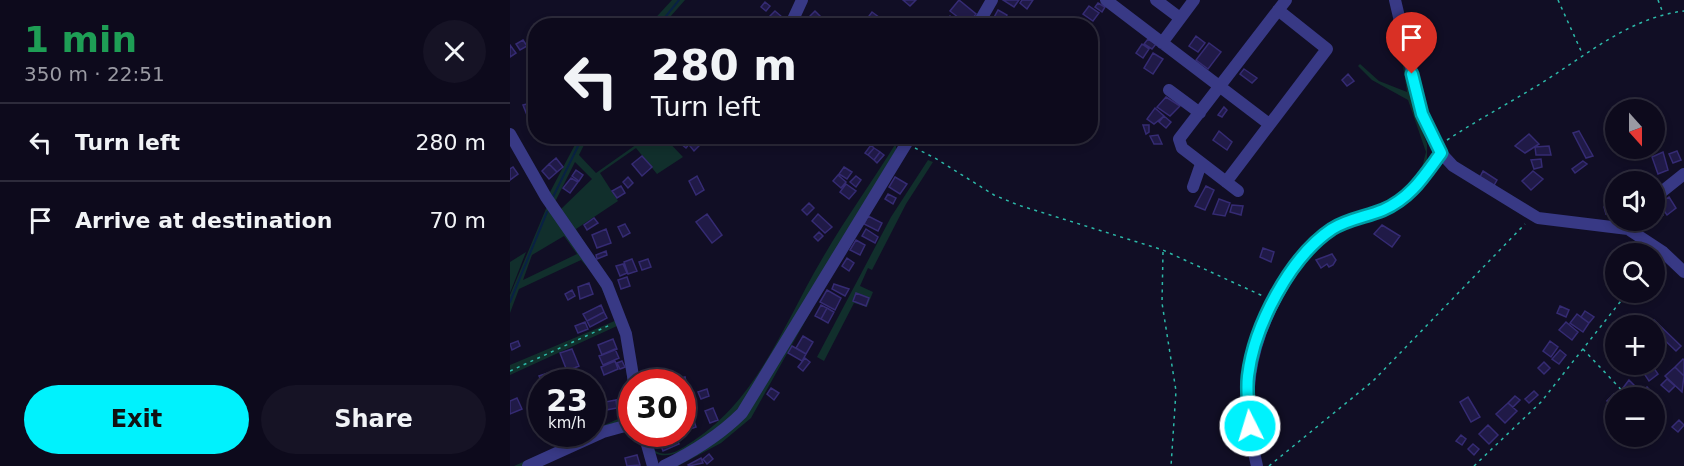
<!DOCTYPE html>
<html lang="en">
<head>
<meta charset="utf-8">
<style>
  :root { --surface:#0d0a1c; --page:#161325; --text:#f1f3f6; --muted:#9a9aa3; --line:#2d2b3b; --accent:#00f2fd }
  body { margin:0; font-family:"DejaVu Sans",sans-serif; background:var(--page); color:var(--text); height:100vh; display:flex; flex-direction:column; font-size:22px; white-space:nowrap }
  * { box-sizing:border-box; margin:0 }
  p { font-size:20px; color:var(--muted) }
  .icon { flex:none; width:33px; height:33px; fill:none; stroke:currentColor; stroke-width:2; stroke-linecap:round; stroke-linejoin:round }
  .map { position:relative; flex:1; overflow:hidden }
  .drawer { display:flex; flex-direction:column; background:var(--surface); width:510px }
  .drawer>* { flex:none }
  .banner { position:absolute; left:18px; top:18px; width:570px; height:126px; border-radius:24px; box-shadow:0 3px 9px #0003,0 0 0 2px var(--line); background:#0d0a1c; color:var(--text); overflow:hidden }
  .needle { width:39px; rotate:159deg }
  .controls { position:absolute; left:1095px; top:99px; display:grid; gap:12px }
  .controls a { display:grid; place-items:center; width:60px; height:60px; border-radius:50%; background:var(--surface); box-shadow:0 3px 9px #0003,0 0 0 2px var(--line); font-size:30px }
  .speed { position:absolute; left:18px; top:369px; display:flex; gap:12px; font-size:30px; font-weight:700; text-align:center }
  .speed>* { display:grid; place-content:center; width:78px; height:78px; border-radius:50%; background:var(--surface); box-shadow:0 3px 9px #0003,0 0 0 2px var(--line); line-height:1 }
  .speed small { font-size:15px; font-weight:400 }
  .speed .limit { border:9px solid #d22; background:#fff; color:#111 }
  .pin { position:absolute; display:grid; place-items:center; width:51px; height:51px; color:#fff; margin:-62px -26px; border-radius:50% 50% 50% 0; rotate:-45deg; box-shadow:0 0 6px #0007 }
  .pin .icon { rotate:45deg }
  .me { position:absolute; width:66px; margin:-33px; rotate:355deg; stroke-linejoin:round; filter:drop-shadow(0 0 4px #0008) }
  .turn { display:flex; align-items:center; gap:21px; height:126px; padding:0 24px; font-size:27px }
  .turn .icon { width:78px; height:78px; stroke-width:2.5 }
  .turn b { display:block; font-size:42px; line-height:51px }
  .round { display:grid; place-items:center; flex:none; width:63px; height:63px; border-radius:32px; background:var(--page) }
  .head { display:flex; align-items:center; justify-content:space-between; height:102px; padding:0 24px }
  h1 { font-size:36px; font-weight:700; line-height:45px; color:#1e9e55 }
  .button { display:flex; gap:12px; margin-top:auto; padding:12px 24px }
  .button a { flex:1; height:69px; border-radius:36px; background:var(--accent); color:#111; font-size:24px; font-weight:700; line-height:69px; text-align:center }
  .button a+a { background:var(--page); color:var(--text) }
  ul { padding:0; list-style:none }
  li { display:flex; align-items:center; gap:18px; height:78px; padding:0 24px; border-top:2px solid var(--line) }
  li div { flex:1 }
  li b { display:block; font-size:22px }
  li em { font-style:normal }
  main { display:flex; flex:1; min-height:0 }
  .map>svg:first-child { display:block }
  .green { fill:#112f2c; fill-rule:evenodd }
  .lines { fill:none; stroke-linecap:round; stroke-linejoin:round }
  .stream { stroke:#092144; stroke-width:2 }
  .building { fill:#201a47; stroke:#352b73; stroke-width:1.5 }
  .path { stroke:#2cb9a9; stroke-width:1.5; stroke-dasharray:3 4.5; stroke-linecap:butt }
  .minor { stroke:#383985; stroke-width:12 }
  .route-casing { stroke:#009da4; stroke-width:15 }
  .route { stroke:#00f2fd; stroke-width:10 }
</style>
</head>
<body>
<main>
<section class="drawer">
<div class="head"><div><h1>1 min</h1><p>350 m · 22:51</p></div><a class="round"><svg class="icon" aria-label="close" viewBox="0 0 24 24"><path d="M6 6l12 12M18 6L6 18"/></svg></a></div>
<ul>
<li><svg class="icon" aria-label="left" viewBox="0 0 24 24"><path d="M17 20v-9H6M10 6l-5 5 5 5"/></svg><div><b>Turn left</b></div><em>280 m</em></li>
<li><svg class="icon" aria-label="arrive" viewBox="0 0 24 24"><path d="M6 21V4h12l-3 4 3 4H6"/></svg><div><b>Arrive at destination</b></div><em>70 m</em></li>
</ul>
<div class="button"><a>Exit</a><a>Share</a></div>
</section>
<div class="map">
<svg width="1174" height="466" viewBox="0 0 1174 466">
  <rect width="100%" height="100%" fill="#110e25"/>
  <!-- green -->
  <path class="green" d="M 162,0 L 175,0 L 153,25 L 139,25 Z
    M 893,45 L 900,96 L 917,144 L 917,169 L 910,175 L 916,152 L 898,100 L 862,80 L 848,66 L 850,64 L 869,81 L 897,92 L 890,46 Z
    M 69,137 L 78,137 L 69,155 L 86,173 L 137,137 L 154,137 L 173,157 L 147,174 L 126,148 L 90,173 L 108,201 L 66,229 L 84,258 L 50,210 L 82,179 L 65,162 L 45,202 L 39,194 Z
    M 386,143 L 386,150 L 231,405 C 217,422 167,466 145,453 L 144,450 C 155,458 167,452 177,445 C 247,402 272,327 312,259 C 335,219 362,182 386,143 Z
    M 418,160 L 423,162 L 396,204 L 362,270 L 358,268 L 350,286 L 363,292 L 357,307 L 344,303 L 314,361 L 307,357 L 381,217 Z
    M 38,204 C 93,280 121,320 121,418 L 12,466 L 4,466 L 76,434 L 82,434 L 83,430 L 117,415 L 121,408 L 112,335 L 107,326 L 0,375 L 0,365 L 107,320 L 86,277 L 71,260 L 9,289 L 0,313 L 0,295 ZM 54,236 L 67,254 L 13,280 L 22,255 Z
    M 16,252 L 0,293 L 0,262 Z
    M 316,284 L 241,418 L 211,443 L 168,466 L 163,466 L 205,442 Z"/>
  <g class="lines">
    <!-- stream -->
    <path class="stream" d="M 148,26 L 169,0
      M 43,197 L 73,136
      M 0,302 L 37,212"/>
  </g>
  <!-- building -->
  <path class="building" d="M 393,0 L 406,0 L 400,6 Z
    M 449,0 L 466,14 L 458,25 L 440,11 Z
    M 493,0 L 509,0 L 504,7 Z
    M 512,0 L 523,0 L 517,9 L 510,3 Z
    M 255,2 L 260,6 L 256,11 L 251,7 Z
    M 588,3 L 595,7 L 592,12 L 585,7 Z
    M 579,6 L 589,13 L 583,21 L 573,14 Z
    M 488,10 L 497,15 L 492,26 L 482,21 Z
    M 265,11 L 272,17 L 267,23 L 260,16 Z
    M 305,11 L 311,17 L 304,24 L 298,18 Z
    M 362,12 L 381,26 L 364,26 L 356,20 Z
    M 440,16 L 449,23 L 448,26 L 433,25 Z
    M 686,36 L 695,43 L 688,52 L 679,46 Z
    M 638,39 L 646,44 L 642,49 L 634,44 Z
    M 13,40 L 17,46 L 10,50 L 6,44 Z
    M 699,43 L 711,52 L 698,69 L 686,60 Z
    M 632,44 L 639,49 L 633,58 L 626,53 Z
    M 0,45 L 6,53 L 0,57 Z
    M 643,53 L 653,59 L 643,74 L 634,68 Z
    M 734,69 L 747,78 L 742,83 L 730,74 Z
    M 838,74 L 844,81 L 837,86 L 832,80 Z
    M 656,97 L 670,106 L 660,116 L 647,107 Z
    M 21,103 L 24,113 L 17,115 L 13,105 Z
    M 714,107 L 717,110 L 712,117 L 708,115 Z
    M 645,108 L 654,116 L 644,124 L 637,119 Z
    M 654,116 L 661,122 L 656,128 L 649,122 Z
    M 633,125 L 639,125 L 639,132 L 636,134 Z
    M 709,131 L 722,142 L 717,150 L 703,140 Z
    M 1069,131 L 1083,156 L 1076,158 L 1063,133 Z
    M 1019,134 L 1029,144 L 1015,153 L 1005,146 Z
    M 648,135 L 652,144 L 644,144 L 640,136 Z
    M 175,136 L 186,136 L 176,148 L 170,143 Z
    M 189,136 L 199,136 L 184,151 L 180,146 Z
    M 361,145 L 364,148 L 358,155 L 355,153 Z
    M 1039,146 L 1041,155 L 1026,155 L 1025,147 Z
    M 364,148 L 370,152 L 364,160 L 358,155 Z
    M 1167,151 L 1171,160 L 1163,163 L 1159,154 Z
    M 370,152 L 374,155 L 367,163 L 364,160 Z
    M 1153,152 L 1158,170 L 1148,174 L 1142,157 Z
    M 132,156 L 142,167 L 132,176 L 122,164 Z
    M 46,158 L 53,167 L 47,172 L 39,164 Z
    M 1031,159 L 1032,167 L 1024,169 L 1021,160 Z
    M 1073,161 L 1077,164 L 1065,173 L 1062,169 Z
    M 39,164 L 47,172 L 39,179 L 32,171 Z
    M 3,167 L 8,174 L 0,180 L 0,169 Z
    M 334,167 L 342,172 L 337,179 L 329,174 Z
    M 66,170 L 73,175 L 69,181 L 62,176 Z
    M 973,171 L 987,180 L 983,187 L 969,179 Z
    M 1023,171 L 1033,179 L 1021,190 L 1012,181 Z
    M 1128,172 L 1133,182 L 1116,182 L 1115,178 Z
    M 328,175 L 336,182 L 331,188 L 323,181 Z
    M 187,176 L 194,190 L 186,195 L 179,181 Z
    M 346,176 L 351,180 L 346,187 L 340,182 Z
    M 118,177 L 123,183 L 118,188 L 113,182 Z
    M 385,177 L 397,184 L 390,194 L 379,187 Z
    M 61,178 L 68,182 L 60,193 L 53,188 Z
    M 336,184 L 346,191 L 339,199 L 330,192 Z
    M 111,186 L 115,193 L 107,198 L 102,191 Z
    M 696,186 L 704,190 L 695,210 L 685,206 Z
    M 378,194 L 386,198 L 383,204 L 375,199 Z
    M 1159,197 L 1166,208 L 1157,215 L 1149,204 Z
    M 709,199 L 720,203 L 715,216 L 703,214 Z
    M 299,203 L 304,208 L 297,215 L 292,210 Z
    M 1105,203 L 1106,211 L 1096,214 L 1094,207 Z
    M 722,205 L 733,206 L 731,215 L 720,212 Z
    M 1148,208 L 1153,215 L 1147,220 L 1144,211 Z
    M 197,214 L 212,235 L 202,243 L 186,222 Z
    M 308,214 L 322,227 L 315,233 L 302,221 Z
    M 358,216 L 372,223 L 368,231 L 354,224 Z
    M 84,218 L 88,223 L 77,230 L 74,225 Z
    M 115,224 L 120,233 L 113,237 L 108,227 Z
    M 872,225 L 890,236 L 882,247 L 864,234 Z
    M 96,229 L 101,243 L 87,248 L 82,235 Z
    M 356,229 L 368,237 L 365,243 L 352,236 Z
    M 309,232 L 313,236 L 308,241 L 304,237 Z
    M 346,240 L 355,245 L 350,255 L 340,250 Z
    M 753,248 L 764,252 L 761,262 L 750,257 Z
    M 96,251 L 97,255 L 87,259 L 86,255 Z
    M 822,254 L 826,260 L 823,265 L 819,267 L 817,264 L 811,268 L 806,260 Z
    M 337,258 L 344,263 L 339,271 L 332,266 Z
    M 122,259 L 127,271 L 118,274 L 114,262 Z
    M 138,259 L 141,267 L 132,270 L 129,262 Z
    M 113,264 L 117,273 L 110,276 L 106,266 Z
    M 117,277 L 120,286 L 111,289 L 108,280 Z
    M 79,283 L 83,294 L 70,299 L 68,287 Z
    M 324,284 L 339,289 L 335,296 L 322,289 Z
    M 62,290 L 65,296 L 58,300 L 55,294 Z
    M 317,290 L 331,298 L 325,310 L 310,302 Z
    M 346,293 L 359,298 L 356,306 L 343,301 Z
    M 91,305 L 94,312 L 77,321 L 73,314 Z
    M 311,305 L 317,308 L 311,319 L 305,316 Z
    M 1050,306 L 1059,310 L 1056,317 L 1047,313 Z
    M 317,308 L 324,312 L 318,323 L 311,319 Z
    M 1075,311 L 1084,317 L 1079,323 L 1071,317 Z
    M 94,312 L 97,318 L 80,327 L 77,321 Z
    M 1067,314 L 1079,323 L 1073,332 L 1060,323 Z
    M 1144,320 L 1171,346 L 1166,351 L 1144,330 L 1144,326 L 1139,325 Z
    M 75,322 L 78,329 L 68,333 L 65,326 Z
    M 1056,322 L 1068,332 L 1062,340 L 1049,330 Z
    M 293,336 L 303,342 L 296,354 L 286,348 Z
    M 103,339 L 107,349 L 92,355 L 88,345 Z
    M 8,341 L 10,346 L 2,350 L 0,344 Z
    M 1040,341 L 1048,347 L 1041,357 L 1033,351 Z
    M 282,346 L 296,354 L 292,361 L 278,353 Z
    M 62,349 L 69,366 L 57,371 L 50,353 Z
    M 105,349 L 109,358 L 93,365 L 89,356 Z
    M 1050,350 L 1056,355 L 1049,364 L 1042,359 Z
    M 295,358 L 300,362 L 293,371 L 288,367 Z
    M 1173,359 L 1174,360 L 1174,376 L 1165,367 Z
    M 105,361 L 108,369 L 94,375 L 91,367 Z
    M 112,361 L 115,367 L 110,369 L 107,363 Z
    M 1034,362 L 1040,368 L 1034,374 L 1028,368 Z
    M 1132,364 L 1141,364 L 1148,374 L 1139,381 L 1129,366 Z
    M 1165,367 L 1174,376 L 1172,392 L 1155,376 Z
    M 38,373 L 42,382 L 32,382 L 29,376 Z
    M 175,377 L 178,391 L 172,392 L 172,382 L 160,381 Z
    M 1157,379 L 1165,386 L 1159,392 L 1151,385 Z
    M 1119,380 L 1126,387 L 1120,394 L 1113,388 Z
    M 1137,387 L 1147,398 L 1125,398 Z
    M 261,388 L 269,393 L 264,400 L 257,394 Z
    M 197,389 L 199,396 L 191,399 L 188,392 Z
    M 1024,391 L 1028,395 L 1019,403 L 1015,399 Z
    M 1104,394 L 1107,398 L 1106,408 L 1097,401 Z
    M 1005,396 L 1010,400 L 1003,407 L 998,403 Z
    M 958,397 L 970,417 L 961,422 L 950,402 Z
    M 7,398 L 12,409 L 0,414 L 0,401 Z
    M 115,399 L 117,410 L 108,411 L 106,400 Z
    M 106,400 L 107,408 L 96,410 L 95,402 Z
    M 998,403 L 1007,411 L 995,423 L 986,414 Z
    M 203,408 L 208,420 L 200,423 L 195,411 Z
    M 1169,420 L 1174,425 L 1168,432 L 1162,427 Z
    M 184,421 L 186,427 L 177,430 L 175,425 Z
    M 978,425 L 988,435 L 979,444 L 969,434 Z
    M 158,434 L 164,434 L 169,444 L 153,451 L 148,438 Z
    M 951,435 L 956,439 L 952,445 L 946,441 Z
    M 963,444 L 969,449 L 964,455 L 958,449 Z
    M 199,454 L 203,459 L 197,464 L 193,459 Z
    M 127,455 L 130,465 L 117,466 L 115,458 Z
    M 191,458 L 193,463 L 179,466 L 178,465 Z"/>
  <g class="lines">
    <!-- path -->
    <path class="path" d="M 1048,0 L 1072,53
      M 1148,0 L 1153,13
      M 937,140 C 972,117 1009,98 1044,75 C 1084,49 1124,17 1174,11
      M 405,148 L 425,158 L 484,195 L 508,205 L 653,250 L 755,297
      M 653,252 L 652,303 L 666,391 L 661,466
      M 1073,349 L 1119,398
      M 0,371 L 100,325
      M 759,466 L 863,381 L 1015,224
      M 964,466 L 1031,402 L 1118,292"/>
    <!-- minor -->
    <path class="minor" d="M 596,0 L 759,124
      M 646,0 L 670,18
      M 885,0 L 912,114 L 931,153 L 943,166 L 1028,218 L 1118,229 L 1153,252 L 1174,272
      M 280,26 L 292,0
      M 467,26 L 482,0
      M 652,43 L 684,0
      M 659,90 L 690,113
      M 0,134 L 36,197 L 97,285 L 116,334 L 124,382
      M 716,182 L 817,49 L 768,10
      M 683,187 L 691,164
      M 728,191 L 672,148 L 669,139 L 776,0
      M 1144,198 L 1174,174
      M 134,434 L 143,466
      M 18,466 L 93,432 L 122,424
      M 154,466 C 183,452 209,436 232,413 L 401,136
      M 747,466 C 730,399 738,346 772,287 C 786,264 800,244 822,229 C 838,219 857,217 873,210 C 901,198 914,176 931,153"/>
  </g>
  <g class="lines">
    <!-- route casing -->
    <g class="route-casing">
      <path id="route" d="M 740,426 C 739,409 736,393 738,376 C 744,326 780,257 822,229 C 838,219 856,217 873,210 C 901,198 914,176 931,153 L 912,114 L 902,74"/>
    </g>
    <!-- route -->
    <use href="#route" class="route"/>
  </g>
</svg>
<div class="controls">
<a><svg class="needle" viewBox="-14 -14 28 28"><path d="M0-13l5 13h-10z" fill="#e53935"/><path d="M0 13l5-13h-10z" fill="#9a9aa3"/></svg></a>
<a><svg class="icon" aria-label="sound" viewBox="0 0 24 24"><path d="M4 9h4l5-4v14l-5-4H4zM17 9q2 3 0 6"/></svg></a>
<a><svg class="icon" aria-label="search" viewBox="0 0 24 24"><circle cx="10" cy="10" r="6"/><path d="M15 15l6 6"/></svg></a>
<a>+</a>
<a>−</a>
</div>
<div class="speed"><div>23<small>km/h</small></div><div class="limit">30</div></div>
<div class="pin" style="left:902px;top:74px;background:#d93025"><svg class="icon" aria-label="arrive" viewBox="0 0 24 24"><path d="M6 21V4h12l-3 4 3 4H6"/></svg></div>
<svg class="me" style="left:740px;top:426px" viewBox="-20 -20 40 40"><circle r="17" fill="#00f2fd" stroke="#fff" stroke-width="3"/><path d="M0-11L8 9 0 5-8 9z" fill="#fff"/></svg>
<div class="banner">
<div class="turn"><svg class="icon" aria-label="left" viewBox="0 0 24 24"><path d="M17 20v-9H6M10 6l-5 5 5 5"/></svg><div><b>280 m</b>Turn left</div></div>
</div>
</div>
</main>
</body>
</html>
